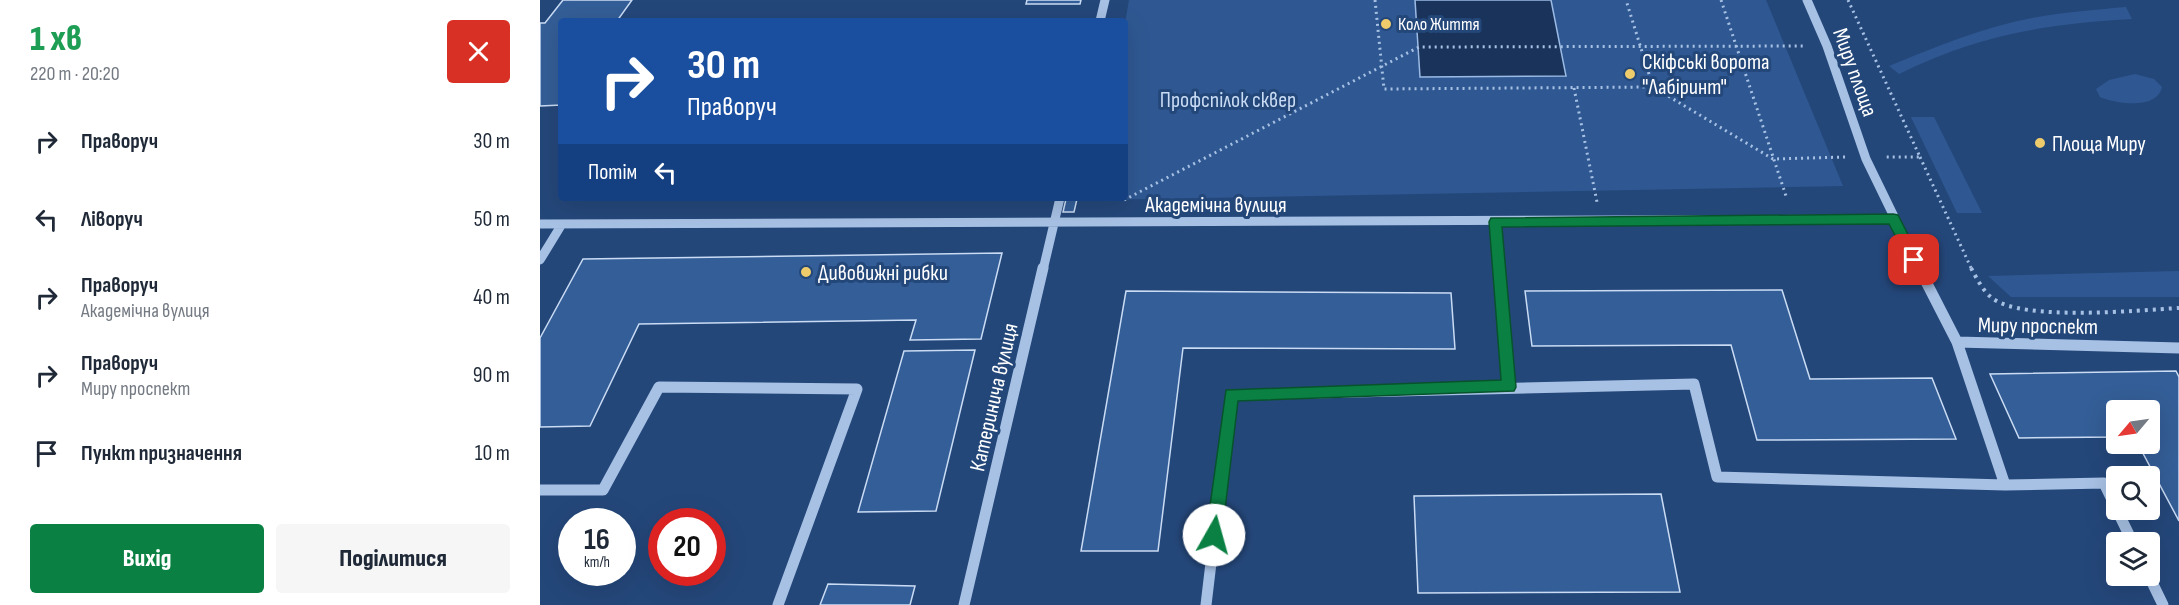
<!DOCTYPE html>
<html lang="uk">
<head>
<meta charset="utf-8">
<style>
  :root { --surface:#fff; --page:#f6f6f7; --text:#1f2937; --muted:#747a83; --accent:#0b8043 }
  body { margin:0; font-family:"Sofia Sans Condensed",sans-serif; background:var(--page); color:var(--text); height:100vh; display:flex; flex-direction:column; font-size:22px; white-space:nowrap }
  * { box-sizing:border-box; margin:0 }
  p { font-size:20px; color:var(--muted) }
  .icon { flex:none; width:33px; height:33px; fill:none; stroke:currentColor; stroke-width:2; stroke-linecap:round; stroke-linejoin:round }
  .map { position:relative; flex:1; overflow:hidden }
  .details { display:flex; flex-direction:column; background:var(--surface); width:540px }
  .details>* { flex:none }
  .hud { position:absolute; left:18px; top:18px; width:570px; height:183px; border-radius:6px; box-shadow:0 6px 24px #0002; background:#1a4fa0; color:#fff; overflow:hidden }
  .needle { width:39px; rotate:241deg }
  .tools { position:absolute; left:1566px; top:400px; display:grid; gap:12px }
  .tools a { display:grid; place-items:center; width:54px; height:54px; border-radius:6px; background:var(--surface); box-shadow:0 6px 24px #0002; font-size:30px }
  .speed { position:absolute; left:18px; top:508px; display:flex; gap:12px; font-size:30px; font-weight:700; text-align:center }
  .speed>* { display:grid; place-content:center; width:78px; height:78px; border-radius:50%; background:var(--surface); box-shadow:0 6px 24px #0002; line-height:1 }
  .speed small { font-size:15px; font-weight:400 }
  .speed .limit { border:9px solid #d22; background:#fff; color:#111 }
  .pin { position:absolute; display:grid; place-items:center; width:51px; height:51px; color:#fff; margin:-26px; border-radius:12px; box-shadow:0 3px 9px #0006 }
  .me { position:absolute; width:66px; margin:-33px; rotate:7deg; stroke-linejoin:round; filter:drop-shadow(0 0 4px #0008) }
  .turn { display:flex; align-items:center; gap:21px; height:126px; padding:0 30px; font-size:27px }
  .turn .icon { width:78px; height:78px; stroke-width:2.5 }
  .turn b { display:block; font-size:42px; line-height:51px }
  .then { display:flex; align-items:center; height:57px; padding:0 30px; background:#0003; gap:12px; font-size:22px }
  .round { display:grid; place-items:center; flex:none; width:63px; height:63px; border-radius:6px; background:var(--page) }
  .overview { display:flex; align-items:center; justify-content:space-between; height:102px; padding:0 30px }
  h1 { font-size:36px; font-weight:800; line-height:45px; color:#1e9e55 }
  .primary-button { display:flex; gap:12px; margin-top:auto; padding:12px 30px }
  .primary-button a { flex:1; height:69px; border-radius:6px; background:var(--accent); color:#fff; font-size:24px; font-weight:800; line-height:69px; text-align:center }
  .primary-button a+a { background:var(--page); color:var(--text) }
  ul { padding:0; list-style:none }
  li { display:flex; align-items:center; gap:18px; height:78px; padding:0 30px }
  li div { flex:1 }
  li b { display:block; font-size:22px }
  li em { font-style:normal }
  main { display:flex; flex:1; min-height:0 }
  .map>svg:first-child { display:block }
  .green { fill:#2f5892 }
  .water { fill:#19335b; stroke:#9bbbe5; stroke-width:1.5 }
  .building { fill:#345e97; stroke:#cadcf4; stroke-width:1.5 }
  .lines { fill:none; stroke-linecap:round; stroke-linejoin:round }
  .path-far1 { stroke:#a7c1e4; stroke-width:3; stroke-dasharray:2 4; stroke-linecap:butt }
  .path { stroke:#a7c1e4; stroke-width:4; stroke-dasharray:3 5; stroke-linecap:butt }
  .minor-far1 { stroke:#a7c1e4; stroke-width:9 }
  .minor { stroke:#a7c1e4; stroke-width:11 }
  .route { fill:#0b8043; stroke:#07532c; stroke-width:1.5 }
  .poi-dot { fill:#eecc6b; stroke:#24477a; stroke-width:2 }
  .labels { text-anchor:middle; stroke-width:6; stroke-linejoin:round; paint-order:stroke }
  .far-poi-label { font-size:18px; fill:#fff; stroke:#24477a; text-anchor:start }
  .poi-label { font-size:22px; fill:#fff; stroke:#24477a; text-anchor:start }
  .street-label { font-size:22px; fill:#fff; stroke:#24477a }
  .park-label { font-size:22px; fill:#cadcf4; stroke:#24477a }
</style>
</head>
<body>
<main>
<section class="details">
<div class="overview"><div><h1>1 хв</h1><p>220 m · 20:20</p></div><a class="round" style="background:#d93025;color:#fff"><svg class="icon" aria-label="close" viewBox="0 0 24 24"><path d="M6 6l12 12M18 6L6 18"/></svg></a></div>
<ul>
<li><svg class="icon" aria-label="right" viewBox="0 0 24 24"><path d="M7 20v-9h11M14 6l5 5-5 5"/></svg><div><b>Праворуч</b></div><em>30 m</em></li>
<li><svg class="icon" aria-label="left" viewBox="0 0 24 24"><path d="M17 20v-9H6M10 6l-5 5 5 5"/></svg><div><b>Ліворуч</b></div><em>50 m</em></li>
<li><svg class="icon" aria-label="right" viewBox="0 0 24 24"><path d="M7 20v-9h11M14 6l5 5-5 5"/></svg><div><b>Праворуч</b><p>Академічна вулиця</p></div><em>40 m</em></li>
<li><svg class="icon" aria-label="right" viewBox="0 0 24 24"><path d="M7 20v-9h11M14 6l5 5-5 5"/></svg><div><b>Праворуч</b><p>Миру проспект</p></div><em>90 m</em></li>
<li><svg class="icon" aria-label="arrive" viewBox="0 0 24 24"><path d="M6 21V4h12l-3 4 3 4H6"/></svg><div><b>Пункт призначення</b></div><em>10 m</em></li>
</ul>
<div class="primary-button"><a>Вихід</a><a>Поділитися</a></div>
</section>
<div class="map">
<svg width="1639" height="605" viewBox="0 0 1639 605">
  <rect width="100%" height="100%" fill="#24477a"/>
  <!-- green -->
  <path class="green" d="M 589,0 L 1226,0 L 1303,186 L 555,200 L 555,198 L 585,198 L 585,23 Z
    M 1586,7 L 1592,19 C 1505,24 1438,35 1359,74 L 1349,66 C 1385,51 1420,37 1458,26 C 1499,14 1543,11 1586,7 Z
    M 1595,74 L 1614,79 L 1622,87 C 1617,110 1576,104 1560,97 L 1556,89 L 1569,80 Z
    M 1371,117 L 1394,117 L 1442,213 L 1417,213 Z
    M 1639,271 L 1639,297 L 1471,297 L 1448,276 Z"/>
  <!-- water -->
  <path class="water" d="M 875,0 L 1011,0 L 1026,76 L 880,77 Z"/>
  <!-- building -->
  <path class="building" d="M 23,0 L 92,0 L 77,21 L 21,21 L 21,105 L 0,106 L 0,23 L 5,23 Z
    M 487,0 L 541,0 L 540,4 L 486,4 Z
    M 526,199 L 537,199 L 534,212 L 523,212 Z
    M 462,253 L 441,339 L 370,340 L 376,320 L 99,324 L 50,426 L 0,427 L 0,338 L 43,259 Z
    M 1242,290 L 1270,379 L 1392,378 L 1416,439 L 1217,440 L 1191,345 L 992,346 L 985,291 Z
    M 586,291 L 911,293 L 915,349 L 643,348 L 618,551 L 541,551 Z
    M 435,350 L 396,511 L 318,512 L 364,351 Z
    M 1636,371 L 1639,377 L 1639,521 L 1598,444 L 1610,444 L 1610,411 L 1576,411 L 1576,437 L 1479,438 L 1450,374 Z
    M 1121,494 L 1140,592 L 878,593 L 874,496 Z
    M 288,584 L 375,586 L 370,605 L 280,605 Z"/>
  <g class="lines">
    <!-- path-far1 -->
    <path class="path-far1" d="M 835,0 L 844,89 L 1113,87 L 1086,0
      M 1181,0 L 1247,199
      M 1308,0 L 1380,157 L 1346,157
      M 1113,87 L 1233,159 L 1306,157
      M 1034,88 L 1057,202
      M 1380,157 L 1432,270
      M 584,200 L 879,47 L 1265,46"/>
    <!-- path -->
    <path class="path" d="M 1431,268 C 1437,279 1443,291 1452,298 C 1483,322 1599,310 1639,308"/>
    <!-- minor-far1 -->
    <path class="minor-far1" d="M 1267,0 L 1287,46 L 1326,159 L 1380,270
      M 560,21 L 565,0
      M 955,222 L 959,270
      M 0,224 L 1353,219
      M 0,260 L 22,224
      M 503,270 L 520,198"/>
    <!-- minor -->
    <path class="minor" d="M 959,268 L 969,387
      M 1379,268 L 1417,342 L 1465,485 L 1564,483 L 1576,508
      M 1417,342 L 1639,348
      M 0,490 L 63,490 L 119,387 L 317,389 L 238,605
      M 1577,510 L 1593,543
      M 1609,576 L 1623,605
      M 424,605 L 503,268
      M 666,605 L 691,395 L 1154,384 L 1177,477 L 1465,485"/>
  </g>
  <!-- route -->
  <path class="route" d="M 1353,214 L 1358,215 L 1379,256 L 1379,264 L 1370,264 L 1349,224 L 962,227 L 976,387 L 974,391 L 698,401 L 682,535 L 680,540 L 674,543 L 669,540 L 666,535 L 686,390 L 961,380 L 949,222 L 951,218 Z"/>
  <!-- markers -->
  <g class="poi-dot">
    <circle cx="846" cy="24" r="6"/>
    <circle cx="1090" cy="74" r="6"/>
    <circle cx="1500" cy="143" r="6"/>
    <circle cx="266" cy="272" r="6"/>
  </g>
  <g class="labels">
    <!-- far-poi labels -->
    <g class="far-poi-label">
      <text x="858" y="30">Коло Життя</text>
    </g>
    <!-- poi labels -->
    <g class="poi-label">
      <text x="1102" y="69">Скіфські ворота<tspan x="1102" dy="25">"Лабіринт"</tspan></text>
      <text x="1512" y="151">Площа Миру</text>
      <text x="278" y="280">Дивовижні рибки</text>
    </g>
    <!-- street labels -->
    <g class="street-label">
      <text transform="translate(1316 72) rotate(70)" y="8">Миру площа</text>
      <text x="676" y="212">Академічна вулиця</text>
      <text transform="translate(1498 325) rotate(1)" y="8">Миру проспект</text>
      <text transform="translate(453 397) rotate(-77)" y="8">Катеринича вулиця</text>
    </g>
    <!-- park labels -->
    <g class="park-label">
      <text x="688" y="107">Профспілок сквер</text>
    </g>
  </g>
</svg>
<div class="tools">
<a><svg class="needle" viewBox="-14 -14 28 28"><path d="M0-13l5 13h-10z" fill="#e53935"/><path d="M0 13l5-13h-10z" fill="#747a83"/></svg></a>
<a><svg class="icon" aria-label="search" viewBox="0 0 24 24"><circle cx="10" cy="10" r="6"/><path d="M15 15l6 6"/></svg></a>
<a><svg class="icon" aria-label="layers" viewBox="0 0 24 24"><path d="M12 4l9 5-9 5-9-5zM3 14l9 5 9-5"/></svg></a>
</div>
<div class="speed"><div>16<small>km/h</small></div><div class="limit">20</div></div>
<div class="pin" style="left:1374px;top:260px;background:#d93025"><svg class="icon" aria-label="arrive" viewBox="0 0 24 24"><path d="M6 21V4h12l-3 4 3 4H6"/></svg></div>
<svg class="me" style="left:674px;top:535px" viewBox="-20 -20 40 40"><circle r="19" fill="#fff"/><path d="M0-13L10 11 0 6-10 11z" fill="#0b8043"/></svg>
<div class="hud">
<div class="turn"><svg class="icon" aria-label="right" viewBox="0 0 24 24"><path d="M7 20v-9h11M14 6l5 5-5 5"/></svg><div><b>30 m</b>Праворуч</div></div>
<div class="then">Потім<svg class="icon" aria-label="left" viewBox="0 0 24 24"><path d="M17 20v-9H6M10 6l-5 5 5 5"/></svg></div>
</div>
</div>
</main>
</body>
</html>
